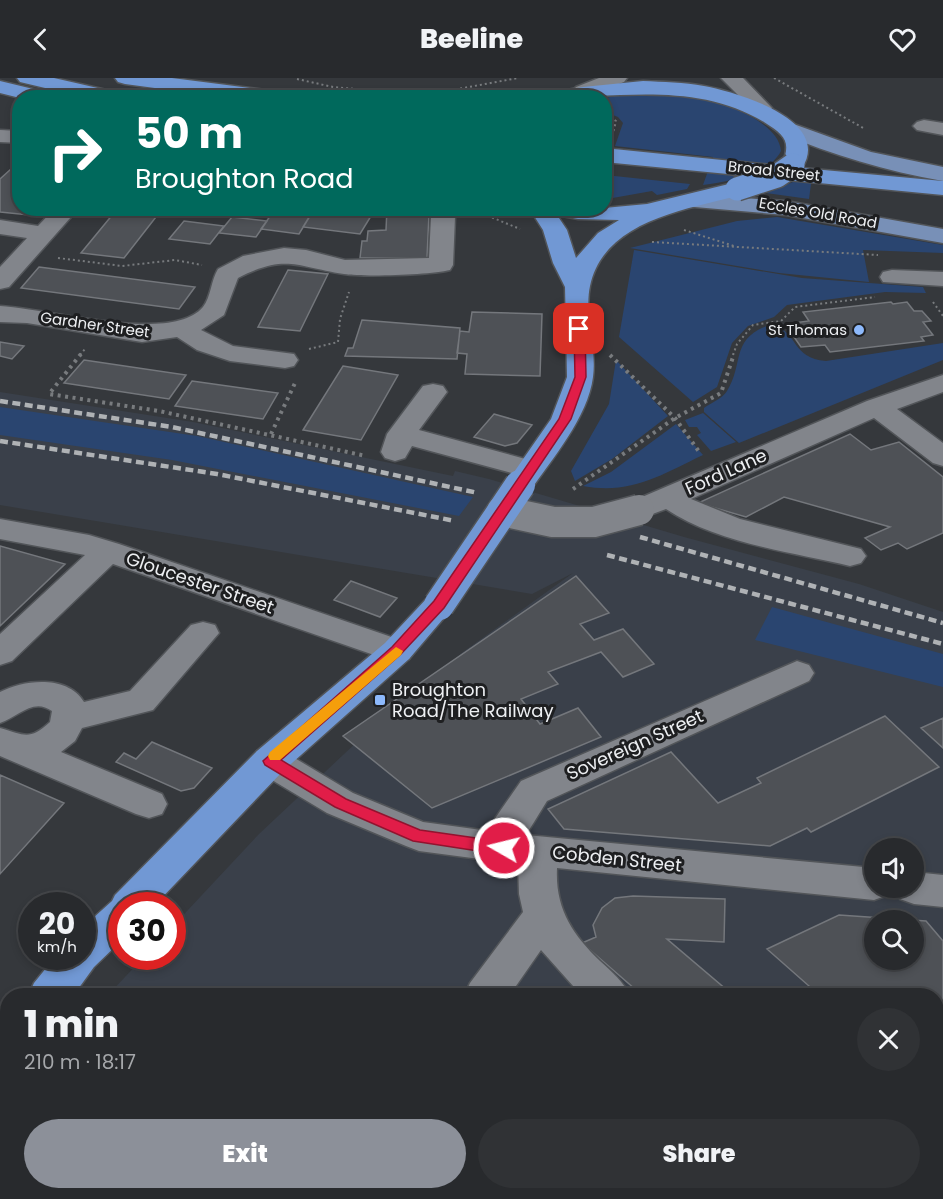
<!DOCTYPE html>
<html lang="en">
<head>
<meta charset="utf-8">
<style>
  :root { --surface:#282a2d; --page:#303235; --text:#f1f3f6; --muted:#a5a7aa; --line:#444649; --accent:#8c9099 }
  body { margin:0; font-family:Poppins,sans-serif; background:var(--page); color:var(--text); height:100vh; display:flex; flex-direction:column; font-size:22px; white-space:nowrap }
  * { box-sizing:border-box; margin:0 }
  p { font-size:20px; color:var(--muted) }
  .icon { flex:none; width:33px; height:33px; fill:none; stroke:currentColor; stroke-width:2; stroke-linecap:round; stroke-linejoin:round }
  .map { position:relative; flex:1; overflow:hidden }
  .side { position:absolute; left:0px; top:910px; width:944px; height:212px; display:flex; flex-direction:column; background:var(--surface); border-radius:24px 24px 0 0; box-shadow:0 3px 9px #0003,0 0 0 2px var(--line) }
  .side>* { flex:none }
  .hud { position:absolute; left:12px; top:12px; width:600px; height:126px; border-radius:24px; box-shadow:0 3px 9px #0003,0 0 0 2px var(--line); background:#00695c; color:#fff; overflow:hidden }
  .buttons { position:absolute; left:864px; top:760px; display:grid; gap:12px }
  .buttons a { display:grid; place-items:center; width:60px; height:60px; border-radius:50%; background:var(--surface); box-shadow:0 3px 9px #0003,0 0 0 2px var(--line); font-size:30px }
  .speed { position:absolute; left:18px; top:814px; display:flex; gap:12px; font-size:30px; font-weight:700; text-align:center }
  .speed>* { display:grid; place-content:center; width:78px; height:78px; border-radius:50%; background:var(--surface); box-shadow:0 3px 9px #0003,0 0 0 2px var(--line); line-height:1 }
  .speed small { font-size:15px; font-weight:400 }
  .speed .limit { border:9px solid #d22; background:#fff; color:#111 }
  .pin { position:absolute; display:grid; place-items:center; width:51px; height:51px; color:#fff; margin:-26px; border-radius:12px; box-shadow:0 3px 9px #0006 }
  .me { position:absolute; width:66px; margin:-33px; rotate:278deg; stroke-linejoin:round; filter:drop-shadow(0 0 4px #0008) }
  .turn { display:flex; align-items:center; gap:21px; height:126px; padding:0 24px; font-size:27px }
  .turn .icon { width:78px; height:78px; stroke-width:2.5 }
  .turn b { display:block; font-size:42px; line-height:51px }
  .round { display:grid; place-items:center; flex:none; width:63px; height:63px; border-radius:32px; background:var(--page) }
  .head { display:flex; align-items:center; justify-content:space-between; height:102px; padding:0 24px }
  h1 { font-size:36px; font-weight:800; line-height:45px }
  .primary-button { display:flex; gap:12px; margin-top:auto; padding:12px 24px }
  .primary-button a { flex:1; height:69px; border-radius:36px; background:var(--accent); color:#fff; font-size:24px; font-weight:800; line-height:69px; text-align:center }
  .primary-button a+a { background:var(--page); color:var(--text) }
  header { display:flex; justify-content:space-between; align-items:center; height:78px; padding:0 24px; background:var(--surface); font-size:27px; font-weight:800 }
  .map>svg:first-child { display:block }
  .built { fill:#3a404a; fill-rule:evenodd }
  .green { fill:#2a4570 }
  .building { fill:#4e5156; stroke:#74777c; stroke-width:1.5; fill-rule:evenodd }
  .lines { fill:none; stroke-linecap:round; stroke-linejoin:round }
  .minor-casing { stroke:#525559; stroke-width:3 }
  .major-casing { stroke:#525559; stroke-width:3 }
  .highway-casing { stroke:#525559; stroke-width:3 }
  .path-far1 { stroke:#787b7e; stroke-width:2; stroke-dasharray:2 3; stroke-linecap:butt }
  .path { stroke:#787b7e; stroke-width:4; stroke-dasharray:3 4.5; stroke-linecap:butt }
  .minor { fill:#82858b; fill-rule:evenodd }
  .major { fill:#7890b7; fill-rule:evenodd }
  .highway { fill:#7198d4; fill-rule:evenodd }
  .rail-far1 { stroke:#afb2b5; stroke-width:4.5; stroke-dasharray:8 4.5; stroke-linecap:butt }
  .rail { stroke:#afb2b5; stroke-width:5; stroke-dasharray:11 5; stroke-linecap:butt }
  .minor-bridge-casing { stroke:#525559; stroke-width:33; stroke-linecap:butt }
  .highway-bridge-far1-casing { stroke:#525559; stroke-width:26; stroke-linecap:butt }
  .highway-bridge-casing { stroke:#525559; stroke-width:33; stroke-linecap:butt }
  .path-bridge { stroke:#787b7e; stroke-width:2; stroke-dasharray:2 3; stroke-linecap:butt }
  .minor-bridge { stroke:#82858b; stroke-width:30 }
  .highway-bridge-far1 { stroke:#7198d4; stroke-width:23 }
  .highway-bridge { stroke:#7198d4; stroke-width:30 }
  .route { fill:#e11d48; stroke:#92132f; stroke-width:1.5 }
  .slow { fill:#f59e0b }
  .poi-dot { fill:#8db9fc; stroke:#1e1f21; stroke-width:2 }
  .labels { text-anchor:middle; stroke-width:6; stroke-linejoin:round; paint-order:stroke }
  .far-street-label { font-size:15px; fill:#edeff2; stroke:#1e1f21 }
  .far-poi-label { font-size:15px; fill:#edeff2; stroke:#1e1f21; text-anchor:end }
  .street-label { font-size:18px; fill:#edeff2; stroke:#1e1f21 }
  .poi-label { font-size:18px; fill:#edeff2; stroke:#1e1f21; text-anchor:start }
</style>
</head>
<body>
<header><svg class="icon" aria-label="back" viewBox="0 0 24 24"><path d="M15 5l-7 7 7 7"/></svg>Beeline<svg class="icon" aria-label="heart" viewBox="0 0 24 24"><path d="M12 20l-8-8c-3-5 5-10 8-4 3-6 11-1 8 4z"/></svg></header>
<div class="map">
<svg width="943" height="1121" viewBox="0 0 943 1121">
  <rect width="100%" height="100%" fill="#35383c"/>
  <!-- built -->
  <path class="built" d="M 0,314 L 193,344 L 453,398 L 455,393 L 489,401 L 684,459 L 859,506 L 943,534 L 943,1121 L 0,1121 L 0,1089 L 7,1077 L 8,1114 L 936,1114 L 936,918 L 107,918 L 144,879 L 172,879 L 173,848 L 259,756 L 359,662 L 463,574 L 573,495 L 532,516 L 0,427 ZM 874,771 L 914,771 L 914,810 L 874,810 ZM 874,843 L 914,843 L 914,882 L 874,882 Z
    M 0,953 L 7,955 L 7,1074 L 0,1073 Z"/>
  <!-- green -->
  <path class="green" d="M 624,16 C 645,16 669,12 690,16 C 715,21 779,42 781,73 C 768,98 729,103 703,107 L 713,79 L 615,68 L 623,45 L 618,39 L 605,34 L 605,20 Z
    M 813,91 L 809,121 L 766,115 L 793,104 Z
    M 605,97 L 690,106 L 687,111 L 657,117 L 652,113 L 607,121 L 605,120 Z
    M 777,139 L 943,167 L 943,175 L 863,172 L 869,204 L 779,195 L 630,170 L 737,143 Z
    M 634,172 L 802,200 L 923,209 L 926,215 L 885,214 L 787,227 L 774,239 L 748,248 L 732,265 L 717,309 L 693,324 L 619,259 Z
    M 772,246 C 800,256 791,280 826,283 L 943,265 L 943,282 L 739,365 L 704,334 L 704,330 C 711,325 723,320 727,313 C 745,284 729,260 772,246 Z
    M 616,282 L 668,338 L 612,381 L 575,403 L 571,393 L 609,326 Z
    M 0,329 L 197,358 L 473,419 L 459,438 L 172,382 L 0,357 Z
    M 703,335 L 736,364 L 711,373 L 697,357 L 701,355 L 697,349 L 689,349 L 685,342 Z
    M 676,346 L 703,377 C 661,397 631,417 583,408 L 611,394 Z
    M 772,529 L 943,576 L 943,609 L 755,562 Z"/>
  <!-- building -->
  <path class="building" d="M 11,91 L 20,92 L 20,130 L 46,130 L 39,138 L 0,134 L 0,101 Z
    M 118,130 L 163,130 L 124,180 L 81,175 Z
    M 387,130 L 423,130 L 429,136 L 427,180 L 360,180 L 362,163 L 367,163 L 368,153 L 386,152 Z
    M 314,131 L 371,138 L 360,156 L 303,149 Z
    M 273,134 L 310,138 L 299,156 L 261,151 Z
    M 232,139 L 267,143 L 256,159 L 219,155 Z
    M 184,143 L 224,148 L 210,166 L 169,161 Z
    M 39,189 L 195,209 L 179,231 L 21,210 Z
    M 288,192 L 328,196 L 300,253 L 258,249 Z
    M 891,224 L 893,226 L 907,224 L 914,233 L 922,233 L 931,243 L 923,244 L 933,257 L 921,259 L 924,263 L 830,274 L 825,267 L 801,269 L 785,246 L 809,243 L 803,234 Z
    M 472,234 L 542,236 L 540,298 L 465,296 L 467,276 L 457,275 L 460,253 L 469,254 Z
    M 362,242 L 460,250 L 457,281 L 345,278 L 348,270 L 353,270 Z
    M 0,264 L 24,268 L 12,281 L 0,278 Z
    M 84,282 L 186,297 L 169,321 L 64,305 Z
    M 343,288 L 398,297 L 361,362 L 303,352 Z
    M 192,303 L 278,315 L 263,341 L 175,328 Z
    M 494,336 L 532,347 L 517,365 L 505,368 L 474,359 Z
    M 850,356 L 871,372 L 899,364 L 943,399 L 943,455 L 907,471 L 898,465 L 881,472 L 865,460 L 890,449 L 784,419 L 746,439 L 698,425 Z
    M 0,468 L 65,486 L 0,548 Z
    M 576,498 L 609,535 L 580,546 L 594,562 L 623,551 L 654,586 L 623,599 L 601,574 L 548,594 L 558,606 L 521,621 L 540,646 L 578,630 L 601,659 L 432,730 L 343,658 Z
    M 351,503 L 397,520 L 380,539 L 334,522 Z
    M 885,638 L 939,689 L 811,754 L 807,750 L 770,768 L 564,751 L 548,731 L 671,674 L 718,725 L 761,705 L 757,700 Z
    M 943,640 L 943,670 L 921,650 Z
    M 152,664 L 212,690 L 194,710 L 181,713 L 116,684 L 124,675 L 136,681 Z
    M 0,697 L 64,725 L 0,796 Z
    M 633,818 L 725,821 L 724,864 L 667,861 L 734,918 L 643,918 L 582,865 L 596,859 L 593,847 L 602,830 L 615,820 Z
    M 839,837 L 926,843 L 943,863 L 943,1035 L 936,1026 L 936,918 L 791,918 L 809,908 L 767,871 ZM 874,843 L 914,843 L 914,882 L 874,882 Z
    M 534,1114 L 801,1114 L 811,1121 L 530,1121 Z"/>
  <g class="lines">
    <!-- minor casing -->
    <g class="minor-casing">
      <path id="minor" d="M 599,0 L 627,0 L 624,4 L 590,17 L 576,17 L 573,13 L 576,9 Z
        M 721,0 L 743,0 L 772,30 L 769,34 L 755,34 Z
        M 924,42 L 943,45 L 943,57 L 917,52 L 913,48 L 917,44 Z
        M 0,52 L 20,53 L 20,65 L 0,64 Z
        M 55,130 L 79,130 L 9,209 L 0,211 L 0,189 L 27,160 L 0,156 L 0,142 L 38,148 Z
        M 425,130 L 448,130 L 455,139 L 453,187 L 450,192 C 430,197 364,199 344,196 C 297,189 286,175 238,200 L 224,237 L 201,252 L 233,268 L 294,276 L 298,282 L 294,288 L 285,290 L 230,283 L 197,272 L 177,259 L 142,264 L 27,245 L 0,244 L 0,228 C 47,230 171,267 203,229 C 211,219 211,202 218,191 L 243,178 L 284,170 L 306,172 L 345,182 L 429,180 L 431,139 Z
        M 892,192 L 943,194 L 943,208 L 883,204 L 880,199 L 883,194 Z
        M 943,297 L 943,314 L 897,331 L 943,365 L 943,388 L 933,385 L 874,340 L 691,421 L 740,441 L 861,471 L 866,478 L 861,485 L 850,488 C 792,474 716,465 666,431 L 639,441 L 628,439 L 624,432 L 628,425 L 867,323 Z
        M 433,306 L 443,308 L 447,314 L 419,352 L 540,385 L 545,391 L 540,397 L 530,400 L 412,368 L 405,380 L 395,383 L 385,380 L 381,374 L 387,356 L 423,308 Z
        M 0,441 L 89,457 L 119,466 L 409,565 L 414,573 L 409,581 L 397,585 L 113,486 L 12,583 L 0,587 L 0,556 L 85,477 L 0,461 Z
        M 203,544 L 215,547 L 219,555 L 153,632 L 82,650 L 75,663 L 61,674 L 162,716 L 167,726 L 162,736 L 149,740 L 136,736 L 0,678 L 0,650 C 25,657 29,663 50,644 L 52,633 C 33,619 18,639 0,645 L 0,614 C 25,601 68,597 84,624 L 130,613 L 191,547 Z
        M 797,583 L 809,587 L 814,595 L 809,603 L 547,723 L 526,757 L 874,790 L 874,810 L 891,810 L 888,817 L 874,822 L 557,790 C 555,830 572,856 600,883 C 612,894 623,903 630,918 L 582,918 L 541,872 L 509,918 L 464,918 L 470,905 L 523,834 L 519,816 L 518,786 L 419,773 L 406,768 L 327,735 L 257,693 L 252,683 L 257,673 L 270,669 L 283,673 L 353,715 L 423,744 L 489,753 L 496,739 L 521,703 Z
        M 914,794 L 943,797 L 943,829 L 914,826 L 900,821 L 895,810 L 914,810 Z
        M 843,1114 L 895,1114 L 898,1121 L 846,1121 Z"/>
    </g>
    <!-- major casing -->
    <g class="major-casing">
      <path id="major" d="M 788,44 L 871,74 L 943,89 L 943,103 C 886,93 833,77 780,55 L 777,50 L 780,45 Z
        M 691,116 L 786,123 L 943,151 L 943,165 L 786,137 L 683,128 L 680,123 L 683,118 Z"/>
    </g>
    <!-- highway casing -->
    <g class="highway-casing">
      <path id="highway" d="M 17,0 L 54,0 L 124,16 L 127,20 L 87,20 L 20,4 Z
        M 115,0 L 172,0 L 281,14 L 291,20 L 229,20 L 125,6 L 118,4 Z
        M 0,3 L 54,16 L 57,20 L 20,20 L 0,15 Z
        M 643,3 C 663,4 684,4 704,8 C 736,14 833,42 802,90 L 943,103 L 943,117 L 604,84 L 604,70 L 782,88 C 791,63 786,58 764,44 C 696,3 618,20 543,20 L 546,16 L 583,9 Z
        M 737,104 L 745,106 L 748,111 L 745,116 C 690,131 604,141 590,208 C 584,236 597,269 593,299 C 588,339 552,381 530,413 L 520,416 L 510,413 L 505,407 L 551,341 L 567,299 L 565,209 L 553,185 L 543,152 L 529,130 L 604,130 L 647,126 ZM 557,137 L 578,141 L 619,142 L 598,155 L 576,180 L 567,152 Z
        M 439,516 L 450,519 L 455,527 L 409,581 L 283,693 L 154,828 L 122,828 L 122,862 L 94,889 L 73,918 L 28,918 L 34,905 L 55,879 L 82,879 L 82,850 L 112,823 L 115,817 L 257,673 L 385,565 L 428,519 Z
        M 8,965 L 8,1013 L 0,1015 L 0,968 Z"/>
    </g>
    <!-- path-far1 -->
    <path class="path-far1" d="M 774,0 L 865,51
      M 297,1 L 333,9 L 425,17 L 518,0
      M 606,37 L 616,43 L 613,55
      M 469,130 L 520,151
      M 684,152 L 734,168
      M 652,164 L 878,177
      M 58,180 L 122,188 L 175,182 L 202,187
      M 933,224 L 943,238
      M 309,271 L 338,264 L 340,241 L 349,214
      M 80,277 L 85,271
      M 733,277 L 737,266 L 753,247 L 781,243 L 795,229 L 875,219"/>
    <!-- path -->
    <path class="path" d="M 81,276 L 49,316 L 159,333 L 366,378
      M 610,277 L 675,340 L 700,375
      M 271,356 L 295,305
      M 573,411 L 675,340 L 721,315 L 734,276"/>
    <!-- minor -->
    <use href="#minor" class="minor"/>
    <!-- major -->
    <use href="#major" class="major"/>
    <!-- highway -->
    <use href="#highway" class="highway"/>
    <!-- rail-far1 -->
    <path class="rail-far1" d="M 0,323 L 172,349 L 478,415
      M 0,363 L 217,396 L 455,443
      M 640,459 L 943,545
      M 607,477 L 943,566"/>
    <!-- rail -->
    <path class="rail" d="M 0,979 L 8,983
      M 0,1005 L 8,1009
      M 220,1114 L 233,1121
      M 275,1114 L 288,1121"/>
    <!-- minor-bridge casing -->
    <g class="minor-bridge-casing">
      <path id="minor-bridge" d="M 502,433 L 553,444 L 594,444 L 639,432"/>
    </g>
    <!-- highway-bridge-far1 casing -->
    <g class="highway-bridge-far1-casing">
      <path id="highway-bridge-far1" d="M 737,111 L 777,98 L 793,87"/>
    </g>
    <!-- highway-bridge casing -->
    <g class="highway-bridge-casing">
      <path id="highway-bridge" d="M 439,527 L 520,407"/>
    </g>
    <!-- path-bridge -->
    <path class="path-bridge" d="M 604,79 L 609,67"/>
    <!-- minor-bridge -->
    <use href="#minor-bridge" class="minor-bridge"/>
    <!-- highway-bridge-far1 -->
    <use href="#highway-bridge-far1" class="highway-bridge-far1"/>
    <!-- highway-bridge -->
    <use href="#highway-bridge" class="highway-bridge"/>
  </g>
  <!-- route -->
  <path class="route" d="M 579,247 L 585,251 L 586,299 L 571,341 L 444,530 L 401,576 L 281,682 L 346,721 L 420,752 L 504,764 L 512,770 L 504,777 L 413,763 L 335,729 L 265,687 L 263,683 L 392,569 L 434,523 L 559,341 L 575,299 L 574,251 Z"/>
  <!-- slow -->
  <path class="slow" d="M 396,569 L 403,573 L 401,577 L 280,682 L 270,682 L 268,678 L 270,674 Z"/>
  <!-- markers -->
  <g class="poi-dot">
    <circle cx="859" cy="252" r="6"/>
    <rect x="374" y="616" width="12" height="12" rx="3"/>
  </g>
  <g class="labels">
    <!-- far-street labels -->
    <g class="far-street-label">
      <text transform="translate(774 93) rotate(6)" y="5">Broad Street</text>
      <text transform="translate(818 135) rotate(10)" y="5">Eccles Old Road</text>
      <text transform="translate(95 247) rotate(8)" y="5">Gardner Street</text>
    </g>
    <!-- far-poi labels -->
    <g class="far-poi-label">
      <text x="847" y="257">St Thomas</text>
    </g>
    <!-- street labels -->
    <g class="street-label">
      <text transform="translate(726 394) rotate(-24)" y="6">Ford Lane</text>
      <text transform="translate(200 505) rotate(19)" y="6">Gloucester Street</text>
      <text transform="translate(635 667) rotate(-24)" y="6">Sovereign Street</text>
      <text transform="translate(617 781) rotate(6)" y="6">Cobden Street</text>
    </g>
    <!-- poi labels -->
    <g class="poi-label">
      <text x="392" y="618">Broughton<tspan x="392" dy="21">Road/The Railway</tspan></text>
    </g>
  </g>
</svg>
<div class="buttons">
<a><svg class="icon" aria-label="sound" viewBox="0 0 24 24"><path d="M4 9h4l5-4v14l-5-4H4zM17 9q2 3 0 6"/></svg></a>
<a><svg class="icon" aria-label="search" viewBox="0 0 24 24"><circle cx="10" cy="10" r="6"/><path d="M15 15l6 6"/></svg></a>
</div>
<div class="speed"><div>20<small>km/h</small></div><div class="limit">30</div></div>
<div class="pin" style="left:579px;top:251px;background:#d93025"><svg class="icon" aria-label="arrive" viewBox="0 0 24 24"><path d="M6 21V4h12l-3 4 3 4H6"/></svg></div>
<svg class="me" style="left:504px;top:770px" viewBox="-20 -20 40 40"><circle r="17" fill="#e11d48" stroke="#fff" stroke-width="3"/><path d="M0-11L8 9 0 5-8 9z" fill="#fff"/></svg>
<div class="hud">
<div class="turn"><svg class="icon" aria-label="right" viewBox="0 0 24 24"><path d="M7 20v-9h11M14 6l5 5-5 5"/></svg><div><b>50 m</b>Broughton Road</div></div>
</div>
<section class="side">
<div class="head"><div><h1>1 min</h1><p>210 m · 18:17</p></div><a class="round"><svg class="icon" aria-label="close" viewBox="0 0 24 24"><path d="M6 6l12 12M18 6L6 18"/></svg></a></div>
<div class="primary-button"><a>Exit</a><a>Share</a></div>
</section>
</div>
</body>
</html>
